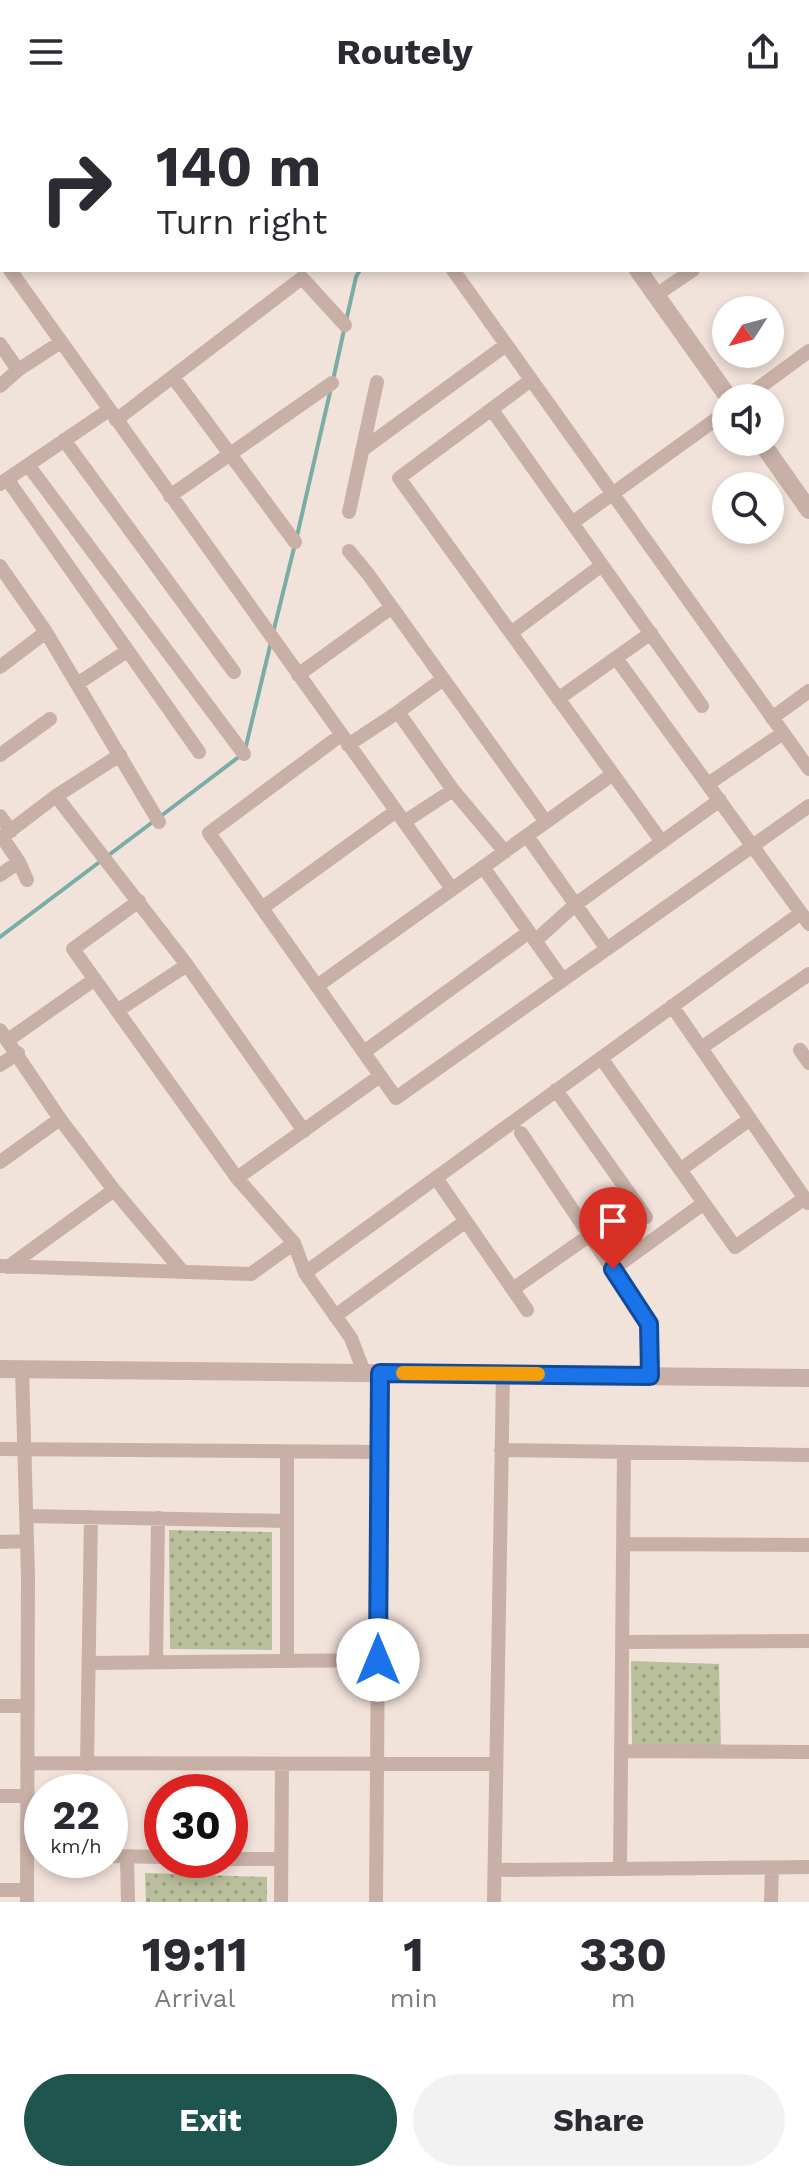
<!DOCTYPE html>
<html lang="en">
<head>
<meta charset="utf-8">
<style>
  :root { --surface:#fff; --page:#f2f2f3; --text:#2b2b33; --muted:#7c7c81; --accent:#1e554f }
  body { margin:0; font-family:"Work Sans",sans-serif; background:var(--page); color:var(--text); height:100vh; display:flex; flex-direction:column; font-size:30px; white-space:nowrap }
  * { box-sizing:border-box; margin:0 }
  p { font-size:26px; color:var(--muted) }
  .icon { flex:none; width:44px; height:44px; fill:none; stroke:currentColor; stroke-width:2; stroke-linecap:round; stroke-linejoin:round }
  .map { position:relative; height:1798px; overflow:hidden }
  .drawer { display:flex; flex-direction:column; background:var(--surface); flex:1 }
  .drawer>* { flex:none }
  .guide { position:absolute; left:0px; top:0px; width:810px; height:168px; box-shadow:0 4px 12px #0003; background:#fff; color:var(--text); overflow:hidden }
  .needle { width:52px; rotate:234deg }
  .buttons { position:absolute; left:712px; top:192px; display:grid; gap:16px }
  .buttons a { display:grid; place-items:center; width:72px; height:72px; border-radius:50%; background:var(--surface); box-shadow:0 4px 12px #0003; font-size:40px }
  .speed { position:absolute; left:24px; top:1670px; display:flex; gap:16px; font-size:40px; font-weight:700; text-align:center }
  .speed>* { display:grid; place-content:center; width:104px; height:104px; border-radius:50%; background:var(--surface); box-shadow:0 4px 12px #0003; line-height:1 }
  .speed small { font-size:20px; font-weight:400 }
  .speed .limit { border:12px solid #d22; background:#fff; color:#111 }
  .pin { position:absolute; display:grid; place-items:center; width:68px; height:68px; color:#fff; margin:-82px -34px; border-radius:50% 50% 50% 0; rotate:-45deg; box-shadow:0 0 8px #0007 }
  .pin .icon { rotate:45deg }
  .me { position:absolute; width:88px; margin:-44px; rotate:0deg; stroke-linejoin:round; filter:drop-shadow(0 0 6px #0008) }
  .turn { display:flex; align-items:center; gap:28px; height:168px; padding:0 24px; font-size:36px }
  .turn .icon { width:104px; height:104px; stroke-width:2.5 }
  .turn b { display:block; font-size:56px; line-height:68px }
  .eta { display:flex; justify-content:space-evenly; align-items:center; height:136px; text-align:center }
  .eta b { font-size:48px; font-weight:700; line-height:56px }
  .primary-button { display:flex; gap:16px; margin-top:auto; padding:16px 24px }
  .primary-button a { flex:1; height:92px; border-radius:48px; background:var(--accent); color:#fff; font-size:32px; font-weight:700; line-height:92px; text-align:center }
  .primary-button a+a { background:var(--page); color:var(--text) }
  header { display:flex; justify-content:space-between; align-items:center; height:104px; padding:0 24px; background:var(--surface); font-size:36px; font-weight:700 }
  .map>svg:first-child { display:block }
  .park { fill:url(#park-dots) }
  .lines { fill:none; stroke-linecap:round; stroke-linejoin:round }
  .stream { stroke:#7aada6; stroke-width:4 }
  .minor { stroke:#c8b0a6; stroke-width:14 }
  .tertiary { stroke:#c8b0a6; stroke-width:18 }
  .route-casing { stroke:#114b97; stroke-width:20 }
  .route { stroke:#1a73e8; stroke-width:14 }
  .slow { stroke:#f59e0b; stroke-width:14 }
</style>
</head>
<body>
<header><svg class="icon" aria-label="menu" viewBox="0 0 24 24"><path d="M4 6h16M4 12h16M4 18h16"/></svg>Routely<svg class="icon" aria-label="share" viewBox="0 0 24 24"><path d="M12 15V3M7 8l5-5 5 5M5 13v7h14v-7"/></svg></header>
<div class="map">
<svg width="809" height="1798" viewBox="0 0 809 1798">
  <defs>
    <pattern id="park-dots" width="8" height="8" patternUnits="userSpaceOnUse" patternTransform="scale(2)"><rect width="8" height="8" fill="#b9bf9b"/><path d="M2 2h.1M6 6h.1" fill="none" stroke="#979b7e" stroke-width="1.8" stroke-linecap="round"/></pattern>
  </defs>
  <rect width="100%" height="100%" fill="#f1e2da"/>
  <!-- park -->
  <path class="park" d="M 169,1426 L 272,1428 L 272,1546 L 170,1545 Z
    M 631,1557 L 719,1560 L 721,1642 L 632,1642 Z
    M 145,1769 L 267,1773 L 267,1798 L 146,1798 Z"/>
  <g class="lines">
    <!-- stream -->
    <path class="stream" d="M 710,2 L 713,0
      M 346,217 L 356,173 L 360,166
      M 333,276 L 344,226
      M 297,432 L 331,284
      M 273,529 L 295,440
      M 245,646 L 271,538
      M 161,712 L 240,652
      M 0,833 L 154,717"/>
    <!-- minor -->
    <path class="minor" d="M 38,0 L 40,2
      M 286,0 L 287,2
      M 341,0 L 342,2
      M 425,0 L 425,2
      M 63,2 L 66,0
      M 157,2 L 159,0
      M 0,84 L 2,87
      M 0,152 L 2,155
      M 10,166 L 452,785
      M 453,166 L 809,665
      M 656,191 L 693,166
      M 0,240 L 18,266
      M 173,273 L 295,438
      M 531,276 L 399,374 L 662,738
      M 0,282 L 18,266 L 61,238
      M 745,294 L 809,247
      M 492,306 L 702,602
      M 116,316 L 302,174 L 345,221
      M 64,336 L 234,568
      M 362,346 L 506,241
      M 28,361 L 244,650
      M 7,375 L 199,648
      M 0,380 L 109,306
      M 170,392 L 332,279
      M 349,408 L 377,278
      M 572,419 L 726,308
      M 349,447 L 368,470 L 546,718
      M 0,462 L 46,528 L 159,718
      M 511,529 L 602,461
      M 616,554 L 809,820
      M 0,563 L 46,528
      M 298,571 L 392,503
      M 77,580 L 127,547
      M 558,595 L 651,529
      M 398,608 L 453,686 L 505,748
      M 772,614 L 809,587
      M 341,631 L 209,729 L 396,994 L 809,702
      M 348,641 L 398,608 L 443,575
      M 0,651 L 50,615
      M 708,680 L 783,629
      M 56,692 L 187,861
      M 0,712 L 11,727
      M 404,718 L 453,686
      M 527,732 L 607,845
      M 483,763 L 563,876
      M 0,771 L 19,758
      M 27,776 L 19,758 L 2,733 L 56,692 L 120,651
      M 139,797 L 73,845 L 237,1074 L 294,1139 L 305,1169 L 351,1234 L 364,1268
      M 262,804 L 396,707
      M 535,837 L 576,800 L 720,696
      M 317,882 L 613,670
      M 672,902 L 808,1099
      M 117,907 L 187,861 L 304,1027
      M 0,926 L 60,1015 L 114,1086 L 182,1167
      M 8,936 L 95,875
      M 701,944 L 809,870
      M 800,946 L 809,959
      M 364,948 L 529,828
      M 601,954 L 735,1143 L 805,1094
      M 0,961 L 18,949
      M 556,986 L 646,1113
      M 521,1029 L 649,1220 L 650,1272
      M 0,1058 L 60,1015
      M 680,1066 L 750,1015
      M 237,1074 L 380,972
      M 436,1074 L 527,1206
      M 0,1162 L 251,1170 L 294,1139
      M 8,1163 L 114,1086
      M 613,1165 L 704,1099
      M 305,1169 L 801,809
      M 513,1185 L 590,1131
      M 335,1212 L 466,1117
      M 22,1265 L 28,1472 L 27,1798
      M 0,1345 L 380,1348
      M 501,1346 L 809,1351
      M 26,1412 L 287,1417
      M 0,1438 L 27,1437
      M 624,1440 L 809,1441
      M 623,1538 L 809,1537
      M 287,1557 L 287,1348
      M 156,1558 L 158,1414
      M 89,1559 L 378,1556
      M 0,1602 L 27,1602
      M 622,1647 L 809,1648
      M 27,1659 L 496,1660
      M 87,1660 L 91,1413
      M 0,1692 L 27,1692
      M 110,1752 L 162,1753
      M 127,1753 L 128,1798
      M 230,1755 L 281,1755
      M 620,1765 L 624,1348
      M 495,1766 L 809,1763
      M 0,1786 L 27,1786
      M 281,1798 L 282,1660
      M 376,1798 L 380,1269
      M 494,1798 L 503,1270
      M 771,1798 L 772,1764"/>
    <!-- tertiary -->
    <path class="tertiary" d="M 513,0 L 515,2
      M 638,166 L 729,294
      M 761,338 L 809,406
      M 0,1265 L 809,1274"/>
  </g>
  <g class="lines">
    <!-- route casing -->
    <g class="route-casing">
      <path id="route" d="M 378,1556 L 380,1269 L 650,1272 L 649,1220 L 613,1165"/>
    </g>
    <!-- route -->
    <use href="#route" class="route"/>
    <!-- slow -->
    <path class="slow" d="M 403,1269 L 538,1270"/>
  </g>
</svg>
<div class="buttons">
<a><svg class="needle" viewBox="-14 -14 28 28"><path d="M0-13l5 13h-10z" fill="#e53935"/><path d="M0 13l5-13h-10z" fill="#7c7c81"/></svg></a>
<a><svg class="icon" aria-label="sound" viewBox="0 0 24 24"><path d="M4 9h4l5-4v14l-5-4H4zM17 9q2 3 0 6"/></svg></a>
<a><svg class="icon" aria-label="search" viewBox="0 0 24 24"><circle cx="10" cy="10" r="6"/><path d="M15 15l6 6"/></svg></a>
</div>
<div class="speed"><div>22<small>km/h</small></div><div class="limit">30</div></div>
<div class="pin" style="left:613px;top:1165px;background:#d93025"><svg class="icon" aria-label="arrive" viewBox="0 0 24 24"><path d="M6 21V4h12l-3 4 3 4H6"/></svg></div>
<svg class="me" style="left:378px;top:1556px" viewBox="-20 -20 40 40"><circle r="19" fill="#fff"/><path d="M0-13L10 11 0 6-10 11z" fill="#1a73e8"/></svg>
<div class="guide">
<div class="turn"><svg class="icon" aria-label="right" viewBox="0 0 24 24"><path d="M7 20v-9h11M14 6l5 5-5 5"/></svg><div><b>140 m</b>Turn right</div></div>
</div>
</div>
<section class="drawer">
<div class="eta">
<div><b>19:11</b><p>Arrival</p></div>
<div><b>1</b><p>min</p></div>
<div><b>330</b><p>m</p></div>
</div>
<div class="primary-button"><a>Exit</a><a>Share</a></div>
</section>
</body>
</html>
